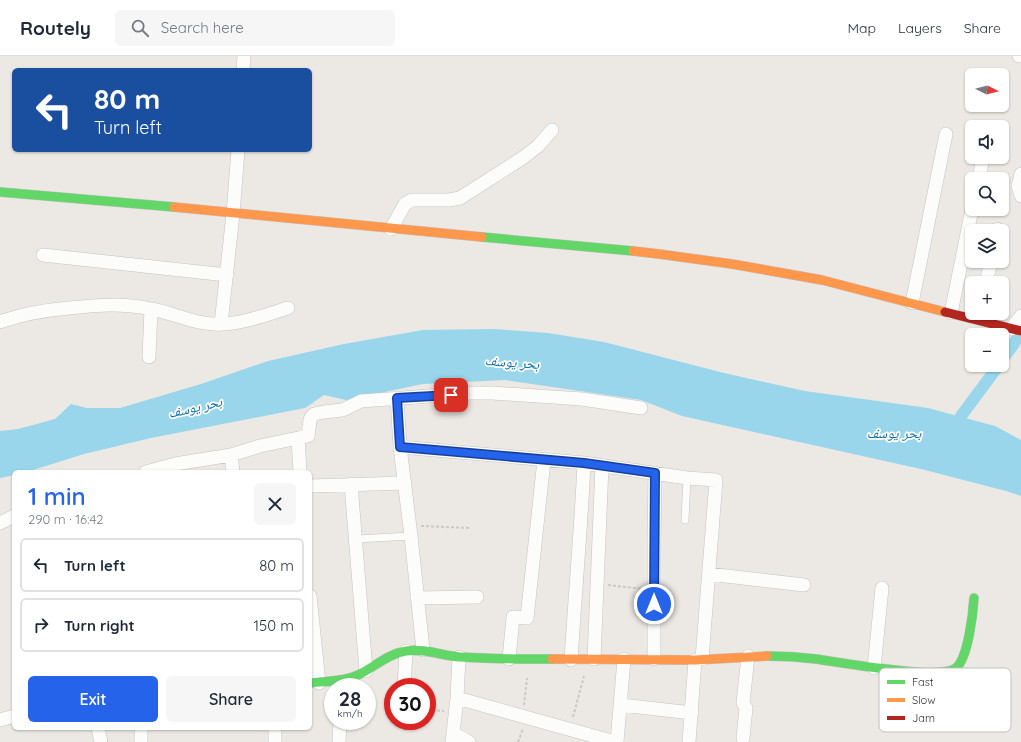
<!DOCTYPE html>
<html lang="en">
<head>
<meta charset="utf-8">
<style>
  :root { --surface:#fff; --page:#f6f6f7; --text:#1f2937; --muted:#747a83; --line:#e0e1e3; --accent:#2563eb }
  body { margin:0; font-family:Quicksand,"Noto Naskh Arabic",sans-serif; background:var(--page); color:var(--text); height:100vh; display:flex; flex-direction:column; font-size:15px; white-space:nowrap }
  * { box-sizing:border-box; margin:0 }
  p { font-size:13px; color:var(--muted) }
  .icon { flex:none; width:22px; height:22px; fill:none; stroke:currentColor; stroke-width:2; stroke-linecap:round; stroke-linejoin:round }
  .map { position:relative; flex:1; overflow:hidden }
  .drawer { position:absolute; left:12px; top:414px; width:300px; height:260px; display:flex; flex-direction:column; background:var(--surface); border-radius:6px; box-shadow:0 1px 3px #0004 }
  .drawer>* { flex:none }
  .hud { position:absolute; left:12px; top:12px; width:300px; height:84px; border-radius:6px; box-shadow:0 1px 3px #0004; background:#1a4fa0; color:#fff; overflow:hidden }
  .needle { width:26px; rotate:96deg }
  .buttons { position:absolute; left:965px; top:12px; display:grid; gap:8px }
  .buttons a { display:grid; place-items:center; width:44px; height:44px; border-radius:6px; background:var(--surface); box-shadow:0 1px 3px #0004; font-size:20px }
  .speed { position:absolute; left:324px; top:622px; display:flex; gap:8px; font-size:20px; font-weight:700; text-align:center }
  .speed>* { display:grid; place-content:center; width:52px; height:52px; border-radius:50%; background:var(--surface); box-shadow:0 1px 3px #0004; line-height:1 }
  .speed small { font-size:10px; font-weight:400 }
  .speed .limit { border:6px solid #d22; background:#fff; color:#111 }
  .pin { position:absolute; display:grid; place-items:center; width:34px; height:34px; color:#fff; margin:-17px; border-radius:8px; box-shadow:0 2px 6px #0006 }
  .me { position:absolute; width:44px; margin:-22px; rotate:0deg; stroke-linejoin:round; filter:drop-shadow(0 0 3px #0008) }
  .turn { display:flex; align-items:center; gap:14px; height:84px; padding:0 16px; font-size:18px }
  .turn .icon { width:52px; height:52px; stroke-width:2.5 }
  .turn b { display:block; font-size:28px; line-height:34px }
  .round { display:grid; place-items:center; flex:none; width:42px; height:42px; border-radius:6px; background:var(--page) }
  .overview { display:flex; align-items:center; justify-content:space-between; height:68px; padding:0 16px }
  h1 { font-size:24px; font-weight:600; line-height:30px; color:var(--accent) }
  .cta { display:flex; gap:8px; margin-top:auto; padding:8px 16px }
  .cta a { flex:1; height:46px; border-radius:6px; background:var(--accent); color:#fff; font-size:16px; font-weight:600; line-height:46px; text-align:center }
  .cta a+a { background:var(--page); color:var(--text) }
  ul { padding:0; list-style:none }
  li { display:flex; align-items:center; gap:12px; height:54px; margin:0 8px 6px; padding:0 8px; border:2px solid var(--line); border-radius:6px }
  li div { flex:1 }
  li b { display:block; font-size:15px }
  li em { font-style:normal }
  header { display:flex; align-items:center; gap:24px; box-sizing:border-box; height:56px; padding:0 20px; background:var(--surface); border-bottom:1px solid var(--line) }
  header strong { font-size:19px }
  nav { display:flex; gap:22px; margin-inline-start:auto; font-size:14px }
  .search { width:280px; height:36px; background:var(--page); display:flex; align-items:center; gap:10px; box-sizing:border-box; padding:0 14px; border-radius:6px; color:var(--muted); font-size:15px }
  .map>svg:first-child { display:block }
  .water { fill:#99d6ec }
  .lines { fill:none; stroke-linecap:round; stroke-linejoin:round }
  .canal { stroke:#99d6ec; stroke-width:12 }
  .lane-casing { stroke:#c5c4c5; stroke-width:8 }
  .street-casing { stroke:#c5c4c5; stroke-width:14 }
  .fast-casing { stroke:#c5c4c5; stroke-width:10 }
  .slow-casing { stroke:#c5c4c5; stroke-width:10 }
  .jam-casing { stroke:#c5c4c5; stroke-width:10 }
  .path { stroke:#c9c9c8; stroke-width:2; stroke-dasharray:3 2; stroke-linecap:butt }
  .lane { stroke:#fcfcfb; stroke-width:7 }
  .street { stroke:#fcfcfb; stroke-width:13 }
  .fast { stroke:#63d668; stroke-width:9 }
  .slow { stroke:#ff974d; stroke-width:9 }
  .jam { stroke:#b3261e; stroke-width:9 }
  .route-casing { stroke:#184099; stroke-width:10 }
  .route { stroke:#2563eb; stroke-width:7 }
  .labels { text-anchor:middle; stroke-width:3.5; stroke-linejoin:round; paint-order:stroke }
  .water-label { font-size:14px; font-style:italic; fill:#0d6fa3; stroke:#fff }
  .key { fill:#fff; stroke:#c0c0c0; stroke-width:1 }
  .key-label { font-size:11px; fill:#2e2e2e }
</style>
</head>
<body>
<header>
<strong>Routely</strong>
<div class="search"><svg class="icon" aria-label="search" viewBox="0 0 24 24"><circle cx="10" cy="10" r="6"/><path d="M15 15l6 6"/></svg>Search here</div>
<nav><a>Map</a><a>Layers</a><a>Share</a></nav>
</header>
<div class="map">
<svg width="1021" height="686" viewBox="0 0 1021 686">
  <rect width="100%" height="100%" fill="#ece8e4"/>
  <!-- water -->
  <path class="water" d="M 494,273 L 548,277 L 604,286 L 724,317 L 805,335 L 928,352 L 995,370 L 1021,384 L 1021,440 L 1006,435 L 921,413 L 682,360 L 641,344 L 505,324 L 423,328 L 346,344 L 324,339 L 305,352 L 151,382 L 84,398 L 33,414 L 26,416 L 14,416 L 14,419 L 0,422 L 0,375 L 18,373 L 55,363 L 71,348 L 87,352 L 120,352 L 201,328 L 268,305 L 344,288 L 423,274 Z"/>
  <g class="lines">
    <!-- canal -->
    <path class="canal" d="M 1002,304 L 1013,289 L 1021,276
      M 961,360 L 999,309"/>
    <!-- lane casing -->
    <g class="lane-casing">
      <path id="lane" d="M 685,464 L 687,422
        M 356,483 L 411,480"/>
    </g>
    <!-- street casing -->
    <g class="street-casing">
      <path id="street" d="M 1019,0 L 1021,0
        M 243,14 L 244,0
        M 1021,118 L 1018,130 L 1021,140
        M 979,123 L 983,101
        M 391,173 L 405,148 L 412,144 L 449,144 L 460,142 L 524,101 L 538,90 L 552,74
        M 997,175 L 997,173
        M 43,199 L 227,219
        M 986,227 L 991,205
        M 912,247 L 946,78
        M 951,257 L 972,153
        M 0,266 C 22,258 46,254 69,252 C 98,249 122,247 151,253 C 175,257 198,270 222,268 C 245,267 266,259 288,252
        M 221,268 L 233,158 L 238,94
        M 1011,273 L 1021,260
        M 149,301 L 151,253
        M 397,342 L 400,391 L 411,480 L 423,594
        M 400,391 L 584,407 L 687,422 L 716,424 L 702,603
        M 231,399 L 233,416
        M 146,416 L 175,408 L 231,399 L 260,390 L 298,382
        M 300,416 L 298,382 L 308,380 L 310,364 L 311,361 L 314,358 L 324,356 L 342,354 L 349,351 L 361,345 L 471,337 L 492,337 L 582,343 L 641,352
        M 351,428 L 366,615
        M 310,430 L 405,427
        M 0,467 L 14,460
        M 709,518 L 804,529
        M 310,540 L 319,627
        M 417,542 L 477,541
        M 509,603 L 513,561 L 527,562 L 544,404
        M 594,603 L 602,410
        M 654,603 L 654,486 L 655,417
        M 571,604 C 575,538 581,473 584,407
        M 874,612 L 882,532
        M 404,631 L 406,595
        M 457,642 L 615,686
        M 621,649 L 692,657
        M 0,664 L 14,660
        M 98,672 L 101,686
        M 453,677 L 469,686
        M 743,682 L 746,652 L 743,647 L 748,600
        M 141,686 L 141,672
        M 275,686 L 275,672
        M 339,686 L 340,665
        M 452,686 L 457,642 L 459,601
        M 617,686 L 624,603
        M 689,686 L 695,604"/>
    </g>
    <!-- fast casing -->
    <g class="fast-casing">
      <path id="fast" d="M 0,136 L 174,151
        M 482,181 L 633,195
        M 767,600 C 784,600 800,601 816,603 C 839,606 940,625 956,612 C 968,602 973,558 974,542
        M 310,627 C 326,625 343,626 358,619 C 375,611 387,598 406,595 C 426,592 442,600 460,601 C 491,603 521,603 552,603"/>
    </g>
    <!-- slow casing -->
    <g class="slow-casing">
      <path id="slow" d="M 174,151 L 482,181
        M 633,195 L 659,198 L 732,208 L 822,224 L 945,256
        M 552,603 L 695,604 L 767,600"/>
    </g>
    <!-- jam casing -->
    <g class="jam-casing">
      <path id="jam" d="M 945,256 L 1021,275"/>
    </g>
    <!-- path -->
    <path class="path" d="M 421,470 L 470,472
      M 608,529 L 643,533
      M 524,649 L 527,622
      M 427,654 L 444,655
      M 573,661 L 584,620
      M 518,686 L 523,672"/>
    <!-- lane -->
    <use href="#lane" class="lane"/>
    <!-- street -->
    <use href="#street" class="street"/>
    <!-- fast -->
    <use href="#fast" class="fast"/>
    <!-- slow -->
    <use href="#slow" class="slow"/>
    <!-- jam -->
    <use href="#jam" class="jam"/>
  </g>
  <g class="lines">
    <!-- route casing -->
    <g class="route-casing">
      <path id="route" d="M 451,339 L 397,342 L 400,391 L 584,407 L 655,417 L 654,548"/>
    </g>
    <!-- route -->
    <use href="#route" class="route"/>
  </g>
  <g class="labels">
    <!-- water labels -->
    <g class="water-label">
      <text transform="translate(512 306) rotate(4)" y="5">بحر يوسف</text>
      <text transform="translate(195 351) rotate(-13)" y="5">بحر يوسف</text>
      <text x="894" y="382">بحر يوسف</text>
    </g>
  </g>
  <!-- legend -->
  <rect x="879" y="612" width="132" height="64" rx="6" class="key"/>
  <rect x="887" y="624" width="18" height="4" fill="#63d668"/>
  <rect x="887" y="642" width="18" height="4" fill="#ff974d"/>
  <rect x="887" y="660" width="18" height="4" fill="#b3261e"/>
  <g class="key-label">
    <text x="912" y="630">Fast</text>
    <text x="912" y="648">Slow</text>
    <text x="912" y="666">Jam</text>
  </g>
</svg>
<div class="buttons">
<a><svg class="needle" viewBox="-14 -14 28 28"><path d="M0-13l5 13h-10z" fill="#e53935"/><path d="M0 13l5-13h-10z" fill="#747a83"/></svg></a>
<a><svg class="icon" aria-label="sound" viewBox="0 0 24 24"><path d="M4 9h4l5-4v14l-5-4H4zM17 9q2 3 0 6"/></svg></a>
<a><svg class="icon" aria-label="search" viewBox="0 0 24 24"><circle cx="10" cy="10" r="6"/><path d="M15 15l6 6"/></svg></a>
<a><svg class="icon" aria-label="layers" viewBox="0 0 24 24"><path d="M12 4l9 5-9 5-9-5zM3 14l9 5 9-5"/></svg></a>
<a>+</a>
<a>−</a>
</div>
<div class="speed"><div>28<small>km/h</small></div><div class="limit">30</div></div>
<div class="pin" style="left:451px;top:339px;background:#d93025"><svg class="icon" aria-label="arrive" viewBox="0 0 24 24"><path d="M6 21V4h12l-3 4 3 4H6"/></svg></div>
<svg class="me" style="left:654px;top:548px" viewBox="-20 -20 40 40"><circle r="17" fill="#2563eb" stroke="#fff" stroke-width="3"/><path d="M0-11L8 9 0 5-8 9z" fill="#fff"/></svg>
<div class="hud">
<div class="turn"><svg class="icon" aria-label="left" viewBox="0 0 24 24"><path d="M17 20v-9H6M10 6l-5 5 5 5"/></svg><div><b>80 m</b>Turn left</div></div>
</div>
<section class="drawer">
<div class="overview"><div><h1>1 min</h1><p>290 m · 16:42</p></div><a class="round"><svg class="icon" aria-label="close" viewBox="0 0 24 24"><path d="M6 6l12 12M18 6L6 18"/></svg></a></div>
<ul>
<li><svg class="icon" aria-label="left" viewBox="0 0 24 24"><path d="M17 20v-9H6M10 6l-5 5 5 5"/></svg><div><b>Turn left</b></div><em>80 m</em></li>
<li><svg class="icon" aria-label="right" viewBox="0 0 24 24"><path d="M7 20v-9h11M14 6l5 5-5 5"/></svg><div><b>Turn right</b></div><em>150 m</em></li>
</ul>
<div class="cta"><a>Exit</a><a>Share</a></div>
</section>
</div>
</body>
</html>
